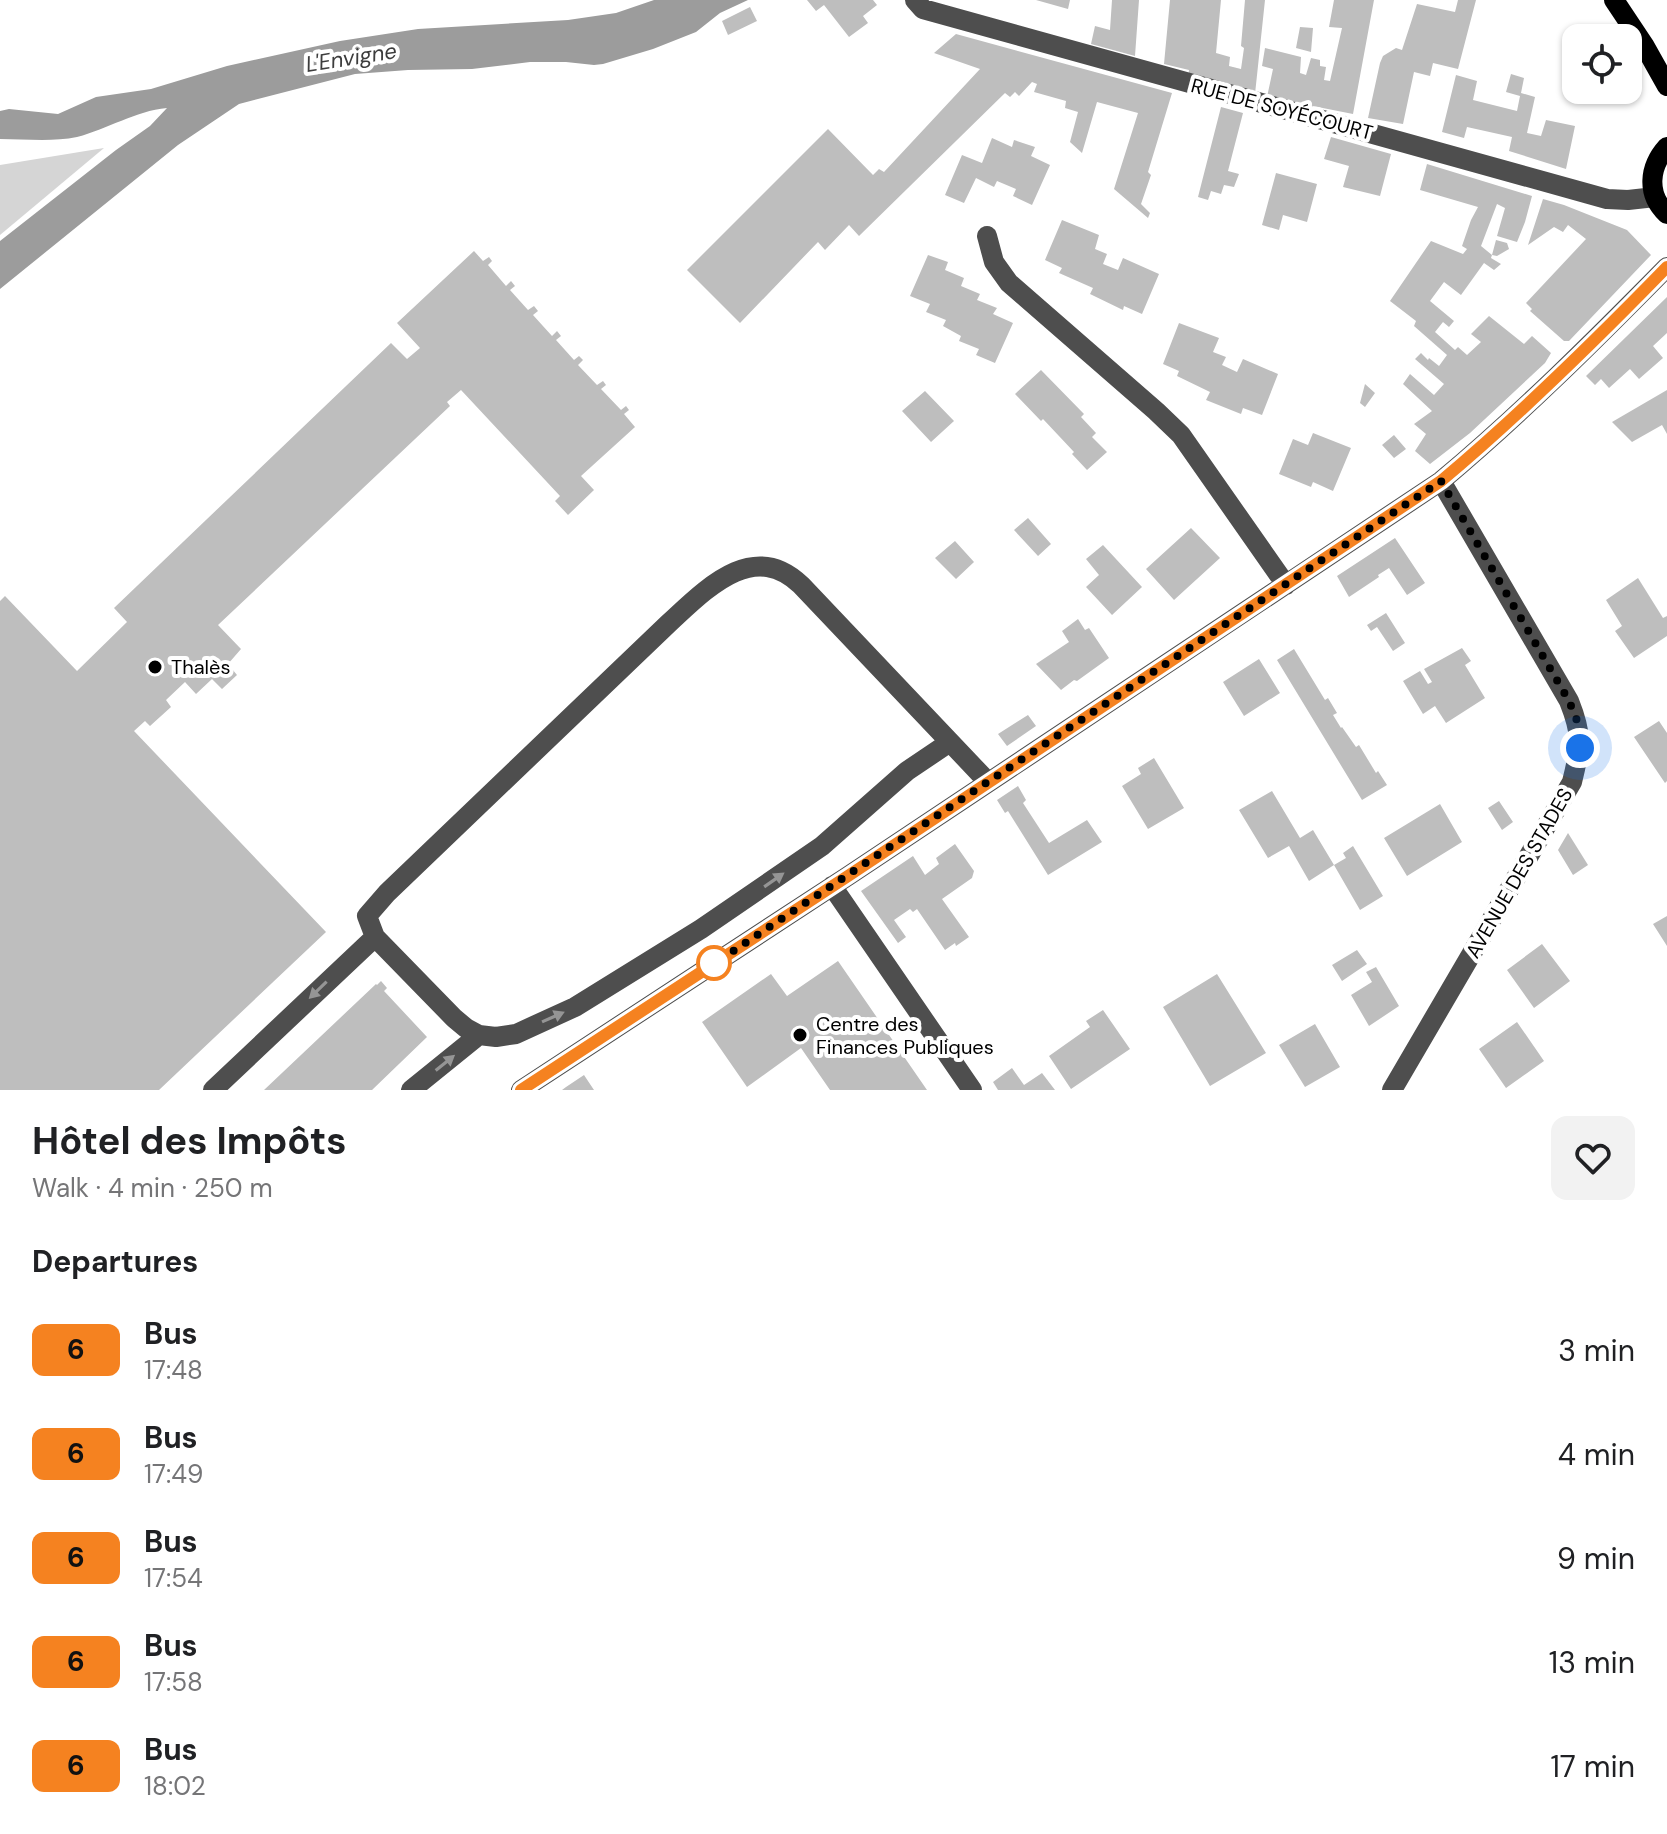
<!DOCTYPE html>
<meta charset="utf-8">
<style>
:root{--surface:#fff;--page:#f2f2f2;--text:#202124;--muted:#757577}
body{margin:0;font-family:"DM Sans",sans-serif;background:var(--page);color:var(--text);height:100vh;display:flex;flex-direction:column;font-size:30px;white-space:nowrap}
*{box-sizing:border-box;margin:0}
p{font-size:26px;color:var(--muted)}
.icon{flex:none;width:44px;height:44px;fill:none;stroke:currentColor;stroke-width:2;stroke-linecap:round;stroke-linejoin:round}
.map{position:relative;height:1090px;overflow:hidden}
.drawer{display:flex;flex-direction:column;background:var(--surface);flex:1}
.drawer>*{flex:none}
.badge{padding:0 16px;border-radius:12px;font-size:28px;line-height:52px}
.buttons{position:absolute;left:1562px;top:24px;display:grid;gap:16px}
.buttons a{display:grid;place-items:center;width:80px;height:80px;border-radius:16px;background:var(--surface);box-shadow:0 2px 6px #0004;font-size:40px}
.you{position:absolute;width:40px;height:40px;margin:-20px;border:6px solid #fff;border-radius:50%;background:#1a73e8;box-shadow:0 0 0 12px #1a73e833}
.map>.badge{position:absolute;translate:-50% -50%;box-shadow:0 0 0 4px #fff}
h2{padding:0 32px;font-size:30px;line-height:72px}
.round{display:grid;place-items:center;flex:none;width:84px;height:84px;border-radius:16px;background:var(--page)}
.head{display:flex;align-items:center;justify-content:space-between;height:136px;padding:0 32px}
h1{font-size:38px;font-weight:700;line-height:60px}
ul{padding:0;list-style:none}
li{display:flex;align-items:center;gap:24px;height:104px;padding:0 32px}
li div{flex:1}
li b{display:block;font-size:30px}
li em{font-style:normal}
li .badge{min-width:88px;font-weight:700;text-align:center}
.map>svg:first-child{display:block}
.green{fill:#d5d5d5}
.water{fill:#9c9c9c}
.building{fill:#bebebe}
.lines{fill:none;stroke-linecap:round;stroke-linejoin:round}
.minor{stroke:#4e4e4e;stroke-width:20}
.major{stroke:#000;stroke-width:20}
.oneway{fill:#959595}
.line-casing{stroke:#fff;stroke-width:18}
.line{stroke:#f58220;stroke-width:12}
.walk{stroke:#000;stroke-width:8;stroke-dasharray:0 14.4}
.poi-dot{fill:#000;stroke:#fff;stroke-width:3}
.stop-dot{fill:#fff;stroke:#f58220;stroke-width:4}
.labels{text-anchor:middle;stroke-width:8;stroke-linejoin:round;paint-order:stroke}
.street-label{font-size:20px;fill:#000;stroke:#fff}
.poi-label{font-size:20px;fill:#000;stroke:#fff;text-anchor:start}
.water-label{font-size:22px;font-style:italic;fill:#3d3d3d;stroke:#fff}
</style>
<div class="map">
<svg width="1667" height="1090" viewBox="0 0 1667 1090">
<rect width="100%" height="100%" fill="#fff"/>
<!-- green -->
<path class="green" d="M 104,148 L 0,235 L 0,165 Z"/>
<!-- water -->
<path class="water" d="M 654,0 L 748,0 L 720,13 L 696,32 L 653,49 L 603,64 L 594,65 L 566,62 L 530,62 L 472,69 L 408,70 L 355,74 L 239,104 L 178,145 L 0,289 L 0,241 L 116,150 L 150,126 L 167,108 C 135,111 108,129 77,137 C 53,142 24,139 0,139 L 0,111 L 9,109 L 58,114 L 96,97 L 151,89 L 227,66 L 340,41 L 418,29 L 568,20 L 616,13 Z"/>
<!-- building -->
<path class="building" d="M 807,0 L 873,0 L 877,5 L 863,16 L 868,23 L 849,37 L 824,5 L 816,11 Z
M 1036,0 L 1070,0 L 1068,9 Z
M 1112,0 L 1139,0 L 1135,56 L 1091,44 L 1095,26 L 1110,30 Z
M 1170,0 L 1221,0 L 1216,53 L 1230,57 L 1229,66 L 1241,69 L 1244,48 L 1241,46 L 1245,0 L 1265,0 L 1255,94 L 1188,79 L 1189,70 L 1164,64 Z
M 1334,0 L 1374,0 L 1353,114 L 1267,97 L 1273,69 L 1262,66 L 1265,48 L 1301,57 L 1300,73 L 1306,75 L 1311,58 L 1320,60 L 1320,66 L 1326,67 L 1324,80 L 1330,81 L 1342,28 L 1329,27 Z
M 1458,0 L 1476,0 L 1458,69 L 1433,63 L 1430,76 L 1414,72 L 1403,124 L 1368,118 L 1380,63 L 1383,56 L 1396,48 L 1402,50 L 1417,4 L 1455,12 Z
M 750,7 L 757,21 L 728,35 L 722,21 Z
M 1300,27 L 1313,28 L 1311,52 L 1296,48 Z
M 956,34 L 1172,93 L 1148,172 L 1151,175 L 1141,204 L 1150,213 L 1148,218 L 1114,189 L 1138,113 L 1097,102 L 1082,153 L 1070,142 L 1078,112 L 1065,108 L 1066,101 L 1034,92 L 1037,84 L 1032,82 L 1019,96 L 1015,92 L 1010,97 L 1005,93 L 859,236 L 849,225 L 825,250 L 818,242 L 740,323 L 687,270 L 828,129 L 873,175 L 879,169 L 884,172 L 980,69 L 934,53 Z
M 1511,74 L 1524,78 L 1521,93 L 1535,97 L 1527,133 L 1541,136 L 1546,120 L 1575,126 L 1566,169 L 1509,151 L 1512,137 L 1467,127 L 1464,138 L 1442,132 L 1456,75 L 1477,81 L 1473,100 L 1517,111 L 1520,96 L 1506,92 Z
M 1221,107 L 1243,113 L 1228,171 L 1239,174 L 1234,187 L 1224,185 L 1221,194 L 1211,191 L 1208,200 L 1198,197 Z
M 1331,137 L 1391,154 L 1380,196 L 1343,187 L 1349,166 L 1324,159 Z
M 992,138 L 1012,147 L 1014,140 L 1035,147 L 1031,156 L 1050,165 L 1032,205 L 1013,196 L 1016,189 L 997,181 L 994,187 L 976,178 L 964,203 L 945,195 L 962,155 L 982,163 Z
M 1427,164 L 1532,196 L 1525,222 L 1517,242 L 1497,236 L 1505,208 L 1497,204 L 1481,246 L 1492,255 L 1491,258 L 1501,264 L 1494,270 L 1484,263 L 1461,295 L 1444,282 L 1430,301 L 1454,321 L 1449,327 L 1443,322 L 1435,332 L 1455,350 L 1458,347 L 1467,355 L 1481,342 L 1471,334 L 1489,316 L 1524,344 L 1532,336 L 1551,353 L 1545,363 L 1470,433 L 1430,464 L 1415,451 L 1426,434 L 1414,424 L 1432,411 L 1403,384 L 1410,374 L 1434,395 L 1444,384 L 1415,359 L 1421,353 L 1428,360 L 1429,358 L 1439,366 L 1447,355 L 1414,326 L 1416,321 L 1390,301 L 1431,241 L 1463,254 L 1467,249 L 1462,246 L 1471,220 L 1478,207 L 1420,190 Z
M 1276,173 L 1317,184 L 1307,222 L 1283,215 L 1279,230 L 1262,225 Z
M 1543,199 L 1564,205 L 1627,230 L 1651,255 L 1569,341 L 1564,341 L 1530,311 L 1532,309 L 1526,303 L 1586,239 L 1568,225 L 1563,232 L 1554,227 L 1528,245 Z
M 1062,220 L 1099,235 L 1095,249 L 1107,254 L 1103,264 L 1118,270 L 1123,258 L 1159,274 L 1142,314 L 1124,306 L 1123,310 L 1090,294 L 1093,288 L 1059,273 L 1062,268 L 1045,260 Z
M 1496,240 L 1507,243 L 1509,249 L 1497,256 L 1492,255 Z
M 474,251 L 483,261 L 489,257 L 492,261 L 488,265 L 506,286 L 511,281 L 515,286 L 510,290 L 528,310 L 534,306 L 538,311 L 533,315 L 552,336 L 557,331 L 561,336 L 556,340 L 574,360 L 579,356 L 583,360 L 578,365 L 597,385 L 603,381 L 606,385 L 601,389 L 621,410 L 626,406 L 629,410 L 624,414 L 635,427 L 581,476 L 594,490 L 568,515 L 555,501 L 560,496 L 461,390 L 447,402 L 450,406 L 218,625 L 241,649 L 228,664 L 237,675 L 222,689 L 212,679 L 196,694 L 185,682 L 166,700 L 171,707 L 150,726 L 145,721 L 134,731 L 326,932 L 159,1090 L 0,1090 L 0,601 L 5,596 L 77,671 L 127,622 L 114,608 L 391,343 L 407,359 L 420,348 L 397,323 Z
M 928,255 L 948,262 L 945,270 L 964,278 L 961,286 L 980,294 L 977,300 L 997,308 L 993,314 L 1013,323 L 995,363 L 976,355 L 979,349 L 959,341 L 961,336 L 943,326 L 946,320 L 926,312 L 930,304 L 910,296 Z
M 1667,297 L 1667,333 L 1653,346 L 1663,358 L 1639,379 L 1630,369 L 1609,388 L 1601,379 L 1595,385 L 1586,376 Z
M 1179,323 L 1219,338 L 1213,352 L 1226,357 L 1222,365 L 1237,372 L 1243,359 L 1278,374 L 1262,415 L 1243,408 L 1241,414 L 1206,400 L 1210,392 L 1177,376 L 1179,371 L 1163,364 Z
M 1041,370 L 1084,414 L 1081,417 L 1096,433 L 1092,437 L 1107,452 L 1087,470 L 1072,454 L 1074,452 L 1043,419 L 1041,421 L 1015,394 Z
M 1365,384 L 1375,393 L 1365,407 L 1360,403 Z
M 1667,390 L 1667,434 L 1662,425 L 1632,442 L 1612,422 Z
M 925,391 L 954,421 L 931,442 L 902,411 Z
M 1313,433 L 1351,448 L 1333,491 L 1313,482 L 1311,487 L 1279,474 L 1293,439 L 1308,445 Z
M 1394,435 L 1406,449 L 1394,458 L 1382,445 Z
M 1028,518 L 1051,544 L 1038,556 L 1014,530 Z
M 1191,528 L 1220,558 L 1174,600 L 1146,569 Z
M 1395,538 L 1425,583 L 1407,595 L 1389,568 L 1378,575 L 1379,577 L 1349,597 L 1337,576 Z
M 955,541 L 974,562 L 956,579 L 935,558 Z
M 1103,545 L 1142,587 L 1112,615 L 1086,587 L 1099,575 L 1086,559 Z
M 1638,578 L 1663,618 L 1667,616 L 1667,636 L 1634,658 L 1615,631 L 1622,626 L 1606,600 Z
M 1386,613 L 1405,643 L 1393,651 L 1377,627 L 1371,631 L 1367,625 Z
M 1078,619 L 1085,630 L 1089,628 L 1109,658 L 1077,681 L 1074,680 L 1061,690 L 1036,664 L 1069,642 L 1062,631 Z
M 1462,648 L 1471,661 L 1465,665 L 1485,698 L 1446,723 L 1435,706 L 1423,714 L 1403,681 L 1420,671 L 1428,684 L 1432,682 L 1424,669 Z
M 1294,649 L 1325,700 L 1328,698 L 1337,713 L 1333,715 L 1341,728 L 1342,727 L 1356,747 L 1359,745 L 1376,773 L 1378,771 L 1387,785 L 1362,800 L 1277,660 Z
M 1259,659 L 1280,693 L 1244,716 L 1223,682 Z
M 1028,715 L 1036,726 L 1007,746 L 998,734 Z
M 1659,721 L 1667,733 L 1667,781 L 1665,783 L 1634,737 Z
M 1154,758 L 1184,808 L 1148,829 L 1122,786 L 1141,774 L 1138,768 Z
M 1018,786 L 1026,800 L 1023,803 L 1049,843 L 1087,820 L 1102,842 L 1048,875 L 1008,811 L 1005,813 L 997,800 Z
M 1272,791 L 1300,838 L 1313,830 L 1334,865 L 1309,881 L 1289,846 L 1268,858 L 1239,810 Z
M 1499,801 L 1513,822 L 1502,830 L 1488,808 Z
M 1440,804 L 1462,842 L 1407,876 L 1384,838 Z
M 1568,833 L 1588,865 L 1573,875 L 1558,850 Z
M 955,844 L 974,871 L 972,878 L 942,899 L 969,937 L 956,946 L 955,943 L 945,950 L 917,909 L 913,912 L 910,909 L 894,920 L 906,937 L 898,943 L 861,891 L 913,856 L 925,875 L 939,864 L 936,858 Z
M 1353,846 L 1383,896 L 1360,910 L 1334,865 L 1346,858 L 1343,853 Z
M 1667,916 L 1667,946 L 1653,924 Z
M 1542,944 L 1570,981 L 1534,1008 L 1507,970 Z
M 1357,950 L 1367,964 L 1342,981 L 1332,965 Z
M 838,961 L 927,1090 L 830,1090 L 801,1048 L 747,1087 L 702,1022 L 771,974 L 787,996 Z
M 1376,967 L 1399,1006 L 1369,1026 L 1351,995 L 1372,982 L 1366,972 Z
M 1217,974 L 1266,1053 L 1210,1086 L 1163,1007 Z
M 381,981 L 387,988 L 384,991 L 427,1037 L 372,1090 L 264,1090 L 376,984 L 377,985 Z
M 1103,1010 L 1130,1049 L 1071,1089 L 1049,1056 L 1090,1027 L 1086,1021 Z
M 1517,1022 L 1544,1061 L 1506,1088 L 1479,1049 Z
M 1315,1024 L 1340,1067 L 1305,1087 L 1279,1045 Z
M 1012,1068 L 1024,1085 L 1042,1073 L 1055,1090 L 998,1090 L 993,1082 Z
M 584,1075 L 594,1090 L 562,1090 L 566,1087 Z"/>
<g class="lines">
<!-- minor -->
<path class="minor" d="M 915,0 L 923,9 L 1607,199 L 1628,200 L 1655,197
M 987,236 L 994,262 L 1009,283 L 1156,411 L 1181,435 L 1286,585
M 950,742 L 907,771 L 822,846 L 701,929 L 575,1007 L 516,1034 L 496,1037 L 479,1035 L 466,1028 L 454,1018 L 375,937 L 367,916 L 387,893 L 669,623 C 706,589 753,539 801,585 L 988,782
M 832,886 L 972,1090
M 213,1090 L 375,937
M 411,1090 L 479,1035
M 521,1090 L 848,876 L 1441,481 C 1521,414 1594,341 1667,267
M 1392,1090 L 1572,782 C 1581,746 1583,736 1569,701 L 1441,481"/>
<!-- major -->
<path class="major" d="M 1614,0 L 1644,45 L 1667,86
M 1667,147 C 1649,167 1646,194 1667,214"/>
</g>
<!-- one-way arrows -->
<defs><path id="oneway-solid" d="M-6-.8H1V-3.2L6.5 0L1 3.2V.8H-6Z" transform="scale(2)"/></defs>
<g class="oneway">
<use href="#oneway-solid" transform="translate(774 880) rotate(-35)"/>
<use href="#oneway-solid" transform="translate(318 990) rotate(136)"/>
<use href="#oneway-solid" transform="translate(553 1017) rotate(-24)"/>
<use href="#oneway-solid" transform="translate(445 1063) rotate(-39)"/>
</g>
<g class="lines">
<defs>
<path id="line" d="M 521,1090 L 848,876 L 1441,481 C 1521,414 1595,341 1667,267"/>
</defs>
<!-- line casing -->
<use href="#line" class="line-casing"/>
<!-- line -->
<use href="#line" class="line"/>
<!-- walk -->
<path class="walk" d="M 714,963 L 712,965 L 1441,481 L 1569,701 L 1578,723 L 1580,748"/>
</g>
<!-- markers -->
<g class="poi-dot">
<circle cx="155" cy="667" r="8"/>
<circle cx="800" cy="1035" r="8"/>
</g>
<circle class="stop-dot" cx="714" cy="963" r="16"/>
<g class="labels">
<!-- street labels -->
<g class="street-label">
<text transform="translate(1282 109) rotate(15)" y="7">RUE DE SOYÉCOURT</text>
<text transform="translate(1519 873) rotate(-60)" y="7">AVENUE DES STADES</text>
</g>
<!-- poi labels -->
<g class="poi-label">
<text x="171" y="674">Thalès</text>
<text x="816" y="1031">Centre des<tspan x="816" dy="23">Finances Publiques</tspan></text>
</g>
<!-- water labels -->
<g class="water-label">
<text transform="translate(351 57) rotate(-9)" y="8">L'Envigne</text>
</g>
</g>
</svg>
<div class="buttons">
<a><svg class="icon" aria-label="locate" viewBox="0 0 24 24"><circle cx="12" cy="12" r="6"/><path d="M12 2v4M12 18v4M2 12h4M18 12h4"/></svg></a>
</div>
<div class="you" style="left:1580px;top:748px"></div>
</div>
<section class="drawer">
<div class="head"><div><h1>Hôtel des Impôts</h1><p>Walk · 4 min · 250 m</p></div><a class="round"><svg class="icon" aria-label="heart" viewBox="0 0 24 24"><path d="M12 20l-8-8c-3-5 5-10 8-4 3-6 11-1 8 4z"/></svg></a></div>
<h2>Departures</h2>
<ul>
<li><span class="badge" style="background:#f58220;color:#111">6</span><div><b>Bus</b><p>17:48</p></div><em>3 min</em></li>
<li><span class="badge" style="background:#f58220;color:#111">6</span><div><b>Bus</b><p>17:49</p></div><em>4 min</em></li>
<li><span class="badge" style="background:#f58220;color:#111">6</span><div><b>Bus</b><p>17:54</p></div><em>9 min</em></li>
<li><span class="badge" style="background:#f58220;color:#111">6</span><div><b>Bus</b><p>17:58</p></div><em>13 min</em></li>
<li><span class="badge" style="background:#f58220;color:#111">6</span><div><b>Bus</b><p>18:02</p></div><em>17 min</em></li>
</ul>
</section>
